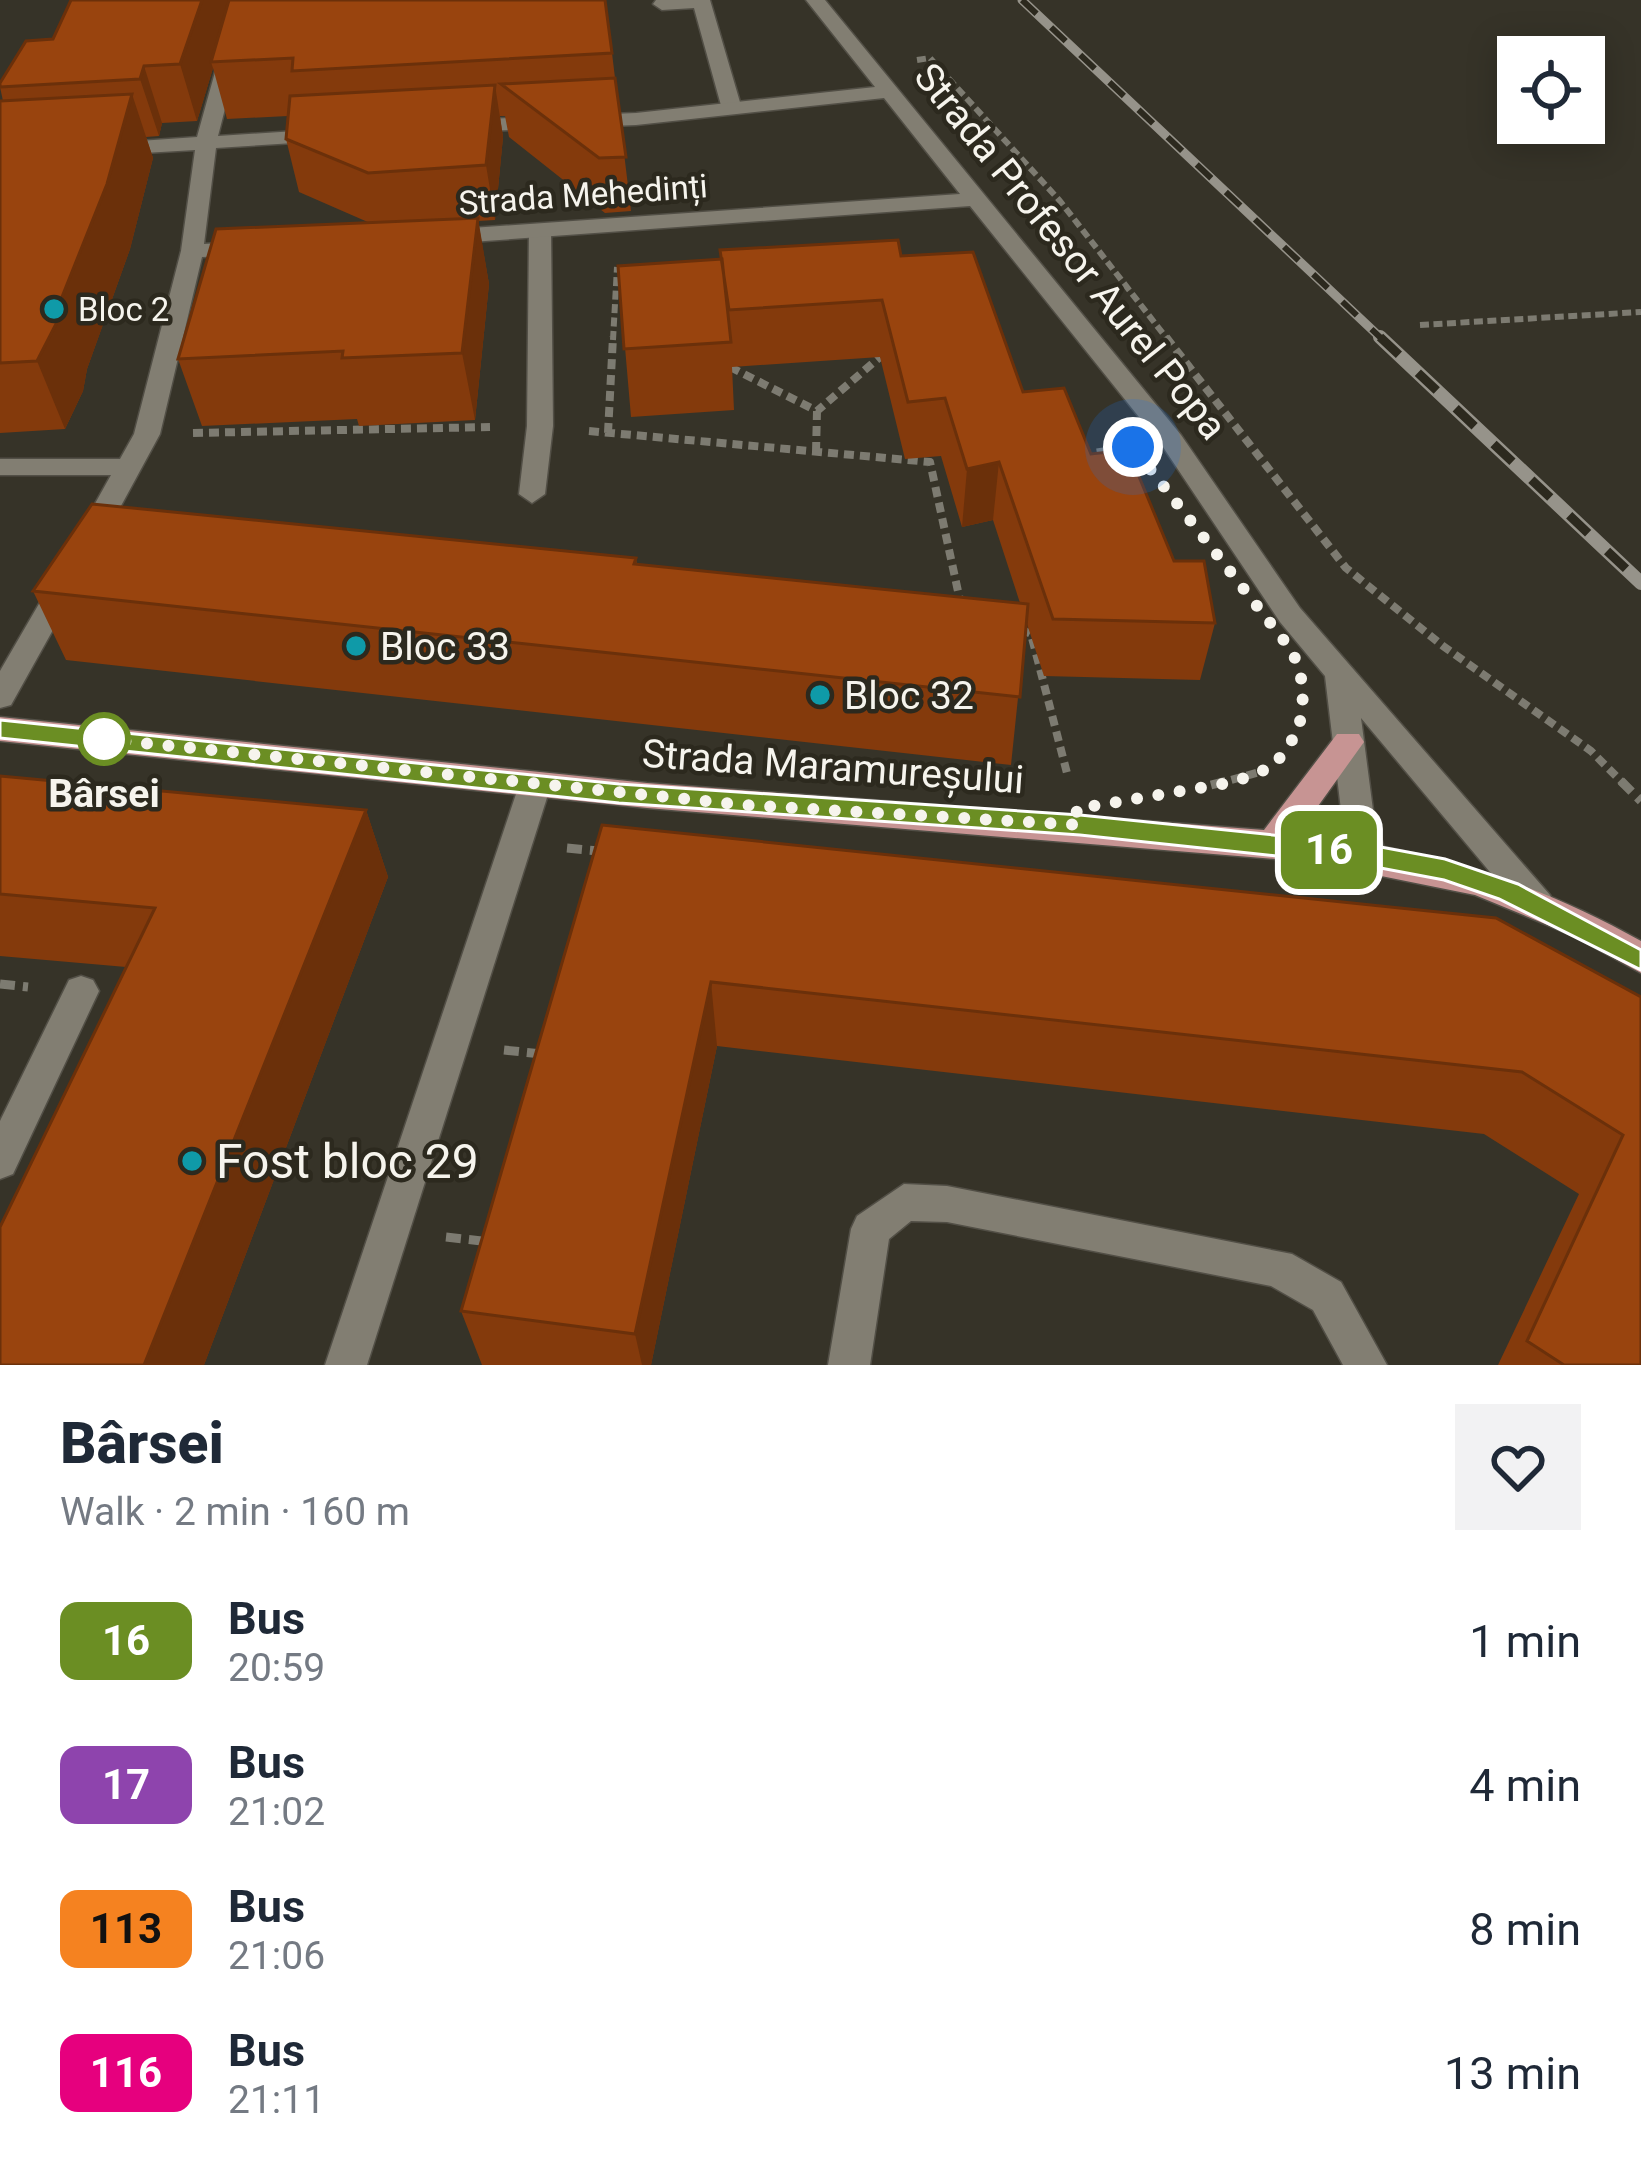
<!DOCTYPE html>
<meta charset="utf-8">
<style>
:root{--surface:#fff;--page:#f2f2f3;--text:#1f2937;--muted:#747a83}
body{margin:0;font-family:Roboto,sans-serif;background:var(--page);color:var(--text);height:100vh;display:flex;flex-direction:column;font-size:45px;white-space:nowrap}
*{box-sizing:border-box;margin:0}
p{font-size:39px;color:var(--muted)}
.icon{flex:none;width:66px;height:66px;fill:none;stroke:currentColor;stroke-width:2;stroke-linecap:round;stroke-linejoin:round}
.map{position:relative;height:1365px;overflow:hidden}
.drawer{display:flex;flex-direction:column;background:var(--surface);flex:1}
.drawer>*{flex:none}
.badge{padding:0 24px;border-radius:18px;font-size:42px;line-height:78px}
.controls{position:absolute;left:1497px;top:36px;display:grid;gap:24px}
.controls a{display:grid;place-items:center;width:108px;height:108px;border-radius:0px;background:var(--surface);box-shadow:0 6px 30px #0003;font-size:60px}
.you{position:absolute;width:60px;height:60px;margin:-30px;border:9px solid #fff;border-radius:50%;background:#1a73e8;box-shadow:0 0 0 18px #1a73e833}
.map>.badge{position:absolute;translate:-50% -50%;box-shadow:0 0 0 6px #fff}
.round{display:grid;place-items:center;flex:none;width:126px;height:126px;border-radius:0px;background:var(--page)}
.headline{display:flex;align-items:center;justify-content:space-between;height:204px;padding:0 60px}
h1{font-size:57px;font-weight:800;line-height:90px}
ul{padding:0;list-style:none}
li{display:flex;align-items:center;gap:36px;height:144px;padding:0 60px}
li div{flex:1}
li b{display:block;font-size:45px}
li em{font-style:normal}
li .badge{min-width:132px;font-weight:700;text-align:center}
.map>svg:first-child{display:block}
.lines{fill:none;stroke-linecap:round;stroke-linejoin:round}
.service-casing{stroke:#524f46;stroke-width:3}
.minor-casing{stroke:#524f46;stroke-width:3}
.tertiary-casing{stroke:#524f46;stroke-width:3}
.primary-casing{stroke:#524f46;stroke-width:3}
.path-far2{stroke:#7d7b71;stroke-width:6;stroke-dasharray:9 4.5;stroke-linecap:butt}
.path-far1{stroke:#7d7b71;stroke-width:8;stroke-dasharray:10 6;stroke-linecap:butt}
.path{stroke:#7d7b71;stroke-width:9;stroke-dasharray:15 8;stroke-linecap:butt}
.service{fill:#827e72;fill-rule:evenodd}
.minor{fill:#827e72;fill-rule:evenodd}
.tertiary{fill:#827e72;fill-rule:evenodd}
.primary{fill:#c79493;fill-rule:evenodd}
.rail-far1-casing{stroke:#96938a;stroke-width:9}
.rail-casing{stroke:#96938a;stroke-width:14}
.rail-far1{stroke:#2c291e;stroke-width:6;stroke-dasharray:20;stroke-linecap:butt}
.rail{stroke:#2c291e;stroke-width:9;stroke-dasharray:26;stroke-linecap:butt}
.wall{fill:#843a0c}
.shaded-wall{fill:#6b300a}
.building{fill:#99440e;stroke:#6b300a;stroke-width:3}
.line{fill:#6b8e23;stroke:#fff;stroke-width:3}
.walk{stroke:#f6f4ed;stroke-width:12;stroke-dasharray:0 21.6}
.culture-dot{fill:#0f9aa8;stroke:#2c291e;stroke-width:4.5}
.stop-dot{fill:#fff;stroke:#6b8e23;stroke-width:6}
.labels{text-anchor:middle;stroke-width:9;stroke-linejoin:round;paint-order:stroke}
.far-street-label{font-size:33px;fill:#f6f4ed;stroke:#2c291e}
.far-poi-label{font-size:33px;fill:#f6f4ed;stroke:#2c291e;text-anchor:start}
.street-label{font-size:39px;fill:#f6f4ed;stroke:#2c291e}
.poi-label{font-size:39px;fill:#f6f4ed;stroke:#2c291e;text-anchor:start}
.stop-label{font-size:39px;font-weight:bold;fill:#f6f4ed;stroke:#2c291e}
.near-poi-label{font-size:48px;fill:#f6f4ed;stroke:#2c291e;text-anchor:start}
</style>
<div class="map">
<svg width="1641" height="1365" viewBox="0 0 1641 1365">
<rect width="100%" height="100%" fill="#363328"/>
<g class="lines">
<defs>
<path id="service" d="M 656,0 L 710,0 L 742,109 L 739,113 L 722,109 L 694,8 L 662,10 L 653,4 Z
M 540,224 L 551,231 L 553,426 L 545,494 L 532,503 L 519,494 L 527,426 L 529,231 Z
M 904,1184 L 947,1186 L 1292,1254 L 1341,1282 L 1387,1365 L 1343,1365 L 1313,1310 L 1271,1286 L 947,1222 L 911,1221 L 889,1239 L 870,1365 L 828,1365 L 851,1229 L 857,1216 Z"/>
<path id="minor" d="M 235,0 L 253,0 L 218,136 L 326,129 L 336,135 L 326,141 L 216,148 L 204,244 L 251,241 L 262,248 L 251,255 L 202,257 L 160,434 L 97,550 L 87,552 L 73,543 L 111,475 L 0,475 L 0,459 L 120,459 L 134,434 L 181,251 L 195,150 L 110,155 L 100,149 L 110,143 L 197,137 Z
M 806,0 L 825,0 L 1181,435 L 1300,608 L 1550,895 L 1555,905 L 1550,915 L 1538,919 L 1526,915 L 1361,718 L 1373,810 L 1386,855 L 1382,864 L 1370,868 L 1358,864 L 1341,810 L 1325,676 L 1280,622 L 1163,447 L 970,206 L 443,244 L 432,237 L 443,230 L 960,194 L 884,98 L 636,125 L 463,132 L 453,126 L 463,120 L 636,113 L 875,87 Z
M 64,575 L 78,585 L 11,705 L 0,708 L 0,671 L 54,578 Z
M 81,976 L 93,980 L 99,991 L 13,1174 L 0,1179 L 0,1121 L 69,980 Z"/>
<path id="tertiary" d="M 535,773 L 546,776 L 551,785 L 367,1365 L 325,1365 L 519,785 L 524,776 Z"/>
<path id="primary" d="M 0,717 L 647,783 L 1264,830 L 1337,734 L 1359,734 L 1364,742 L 1298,834 C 1420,847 1534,880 1641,941 L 1641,973 L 1574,936 L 1475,895 L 1312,862 L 647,808 L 0,741 Z"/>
</defs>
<!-- service casing -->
<use href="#service" class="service-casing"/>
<!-- minor casing -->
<use href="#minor" class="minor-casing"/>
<!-- tertiary casing -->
<use href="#tertiary" class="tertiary-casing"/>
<!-- primary casing -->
<use href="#primary" class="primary-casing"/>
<!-- path-far2 -->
<path class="path-far2" d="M 917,60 L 930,58 L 1060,201 L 1168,340
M 1420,325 L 1641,312
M 613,340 L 617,267"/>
<!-- path-far1 -->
<path class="path-far1" d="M 1166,337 L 1346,568 L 1443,646 L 1591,751 L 1624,784
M 730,367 L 817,411 L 880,357
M 589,431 L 930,462 L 961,605
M 193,433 L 490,427
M 608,433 L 613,337
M 816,452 L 817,411
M 1081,455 L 1119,449
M 1021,629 L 1031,634 L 1068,777
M 1216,784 L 1260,772"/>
<!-- path -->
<path class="path" d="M 1621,781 L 1641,801
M 1211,785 L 1227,781
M 567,848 L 599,851
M 0,984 L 28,987
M 504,1050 L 542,1054
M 446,1237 L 491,1242"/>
<!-- service -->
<use href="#service" class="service"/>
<!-- minor -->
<use href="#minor" class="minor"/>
<!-- tertiary -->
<use href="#tertiary" class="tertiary"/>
<!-- primary -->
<use href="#primary" class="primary"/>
<defs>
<path id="rail-far1" d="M 1022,0 L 1383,340"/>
<path id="rail" d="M 1380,337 L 1641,583"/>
</defs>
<!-- rail-far1 casing -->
<use href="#rail-far1" class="rail-far1-casing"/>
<!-- rail casing -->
<use href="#rail" class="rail-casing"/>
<!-- rail-far1 -->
<use href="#rail-far1" class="rail-far1"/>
<!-- rail -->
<use href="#rail" class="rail"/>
</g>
<!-- wall -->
<path class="wall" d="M 26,41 L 612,53 L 631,211 L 605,213 L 509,137 L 505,116 L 500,116 L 503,137 L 495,220 L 478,221 L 489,284 L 475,420 L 359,426 L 357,419 L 202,426 L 178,359 L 370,223 L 299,192 L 286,139 L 288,116 L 227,119 L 213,68 L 197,121 L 162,123 L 159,136 L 146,137 L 153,158 L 130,249 L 87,369 L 83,391 L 65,429 L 0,433 L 0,101 L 3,101 L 0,87 Z
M 901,256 L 1023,392 L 1091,454 L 1174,561 L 1215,623 L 1200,680 L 1044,676 L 1026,621 L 1011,765 L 66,660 L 33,591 L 636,558 L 637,565 L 1020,603 L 993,520 L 962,527 L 941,456 L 905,459 L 880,357 L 732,367 L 734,410 L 631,417 L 618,266 Z
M 0,776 L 366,810 L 388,877 L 204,1365 L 0,1365 L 126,967 L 0,956 Z
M 602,825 L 1641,997 L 1641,1365 L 1498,1365 L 1579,1194 L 1484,1134 L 717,1046 L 651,1365 L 482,1365 L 461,1311 Z"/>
<!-- shaded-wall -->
<path class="shaded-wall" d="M 202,0 L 234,0 L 211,62 L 213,68 L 197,121 L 180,64 Z
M 144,66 L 162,123 L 159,136 L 140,79 Z
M 495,85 L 503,137 L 495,220 L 486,165 Z
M 132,94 L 153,158 L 130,249 L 87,369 L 83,391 L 65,429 L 37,361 L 60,302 Z
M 478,218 L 489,284 L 475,420 L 462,353 Z
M 999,462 L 993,520 L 962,527 L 967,469 Z
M 366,810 L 388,877 L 204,1365 L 144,1365 Z
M 711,982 L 717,1046 L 651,1365 L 642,1365 L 635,1334 Z"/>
<!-- building -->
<path class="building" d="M 71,0 L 202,0 L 180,64 L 144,66 L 140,79 L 0,87 L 0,83 L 26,41 L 53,39 Z
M 229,0 L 605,0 L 612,53 L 292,71 L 293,58 L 211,62 Z
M 615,78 L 626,157 L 599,158 L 501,84 Z
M 495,85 L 486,165 L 368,173 L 286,139 L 290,96 Z
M 132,94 L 107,184 L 60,302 L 56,324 L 37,361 L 0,363 L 0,101 Z
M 478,218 L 462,353 L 342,358 L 343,351 L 178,359 L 216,229 Z
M 898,240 L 901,256 L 973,252 L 1023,392 L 1064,388 L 1091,454 L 1128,450 L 1174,561 L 1204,561 L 1215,623 L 1053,619 L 999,462 L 967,469 L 945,398 L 908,402 L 882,300 L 729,310 L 720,250 Z
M 722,259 L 731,342 L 624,349 L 618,266 Z
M 92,504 L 636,558 L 634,564 L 1028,604 L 1020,697 L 33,591 Z
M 0,776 L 366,810 L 144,1365 L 0,1365 L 0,1227 L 155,908 L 0,894 Z
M 602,825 L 1496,918 L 1641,997 L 1641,1365 L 1564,1365 L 1527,1341 L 1623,1135 L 1522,1072 L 711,982 L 635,1334 L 461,1311 Z"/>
<!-- line -->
<path class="line" d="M 0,720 L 619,784 L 1080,815 L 1370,845 L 1445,859 L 1518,884 L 1641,950 L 1641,970 L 1499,899 L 1444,880 L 1370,866 L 1080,835 L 619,803 L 0,738 Z"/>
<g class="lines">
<!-- walk -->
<path class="walk" d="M 104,739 L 744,805 L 1080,825 L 1076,809 L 1234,782 L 1274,766 L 1299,730 L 1304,688 L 1293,652 L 1133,447"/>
</g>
<!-- markers -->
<g class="culture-dot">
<circle cx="54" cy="309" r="12"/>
<circle cx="356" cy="646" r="12"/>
<circle cx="820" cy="695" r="12"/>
<circle cx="192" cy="1161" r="12"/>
</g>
<circle class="stop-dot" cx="104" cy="739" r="24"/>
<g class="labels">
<!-- far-street labels -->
<g class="far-street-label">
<text transform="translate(583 194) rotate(-4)" y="12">Strada Mehedinți</text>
</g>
<!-- far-poi labels -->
<g class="far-poi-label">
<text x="78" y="321">Bloc 2</text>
</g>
<!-- street labels -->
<g class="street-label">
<text transform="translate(1071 251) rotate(51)" y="14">Strada Profesor Aurel Popa</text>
<text transform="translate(833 766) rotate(4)" y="14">Strada Maramureșului</text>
</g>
<!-- poi labels -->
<g class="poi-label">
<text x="380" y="660">Bloc 33</text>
<text x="844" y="709">Bloc 32</text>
</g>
<!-- stop labels -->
<g class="stop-label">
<text x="104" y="807">Bârsei</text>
</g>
<!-- near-poi labels -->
<g class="near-poi-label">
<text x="216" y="1178">Fost bloc 29</text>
</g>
</g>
</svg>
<div class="controls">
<a><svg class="icon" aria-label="locate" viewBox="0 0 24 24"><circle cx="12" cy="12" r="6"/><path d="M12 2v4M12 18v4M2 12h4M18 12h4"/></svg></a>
</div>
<div class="you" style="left:1133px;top:447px"></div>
<b class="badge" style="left:1329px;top:850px;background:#6b8e23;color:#fff">16</b>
</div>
<section class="drawer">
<div class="headline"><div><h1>Bârsei</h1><p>Walk · 2 min · 160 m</p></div><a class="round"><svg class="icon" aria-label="heart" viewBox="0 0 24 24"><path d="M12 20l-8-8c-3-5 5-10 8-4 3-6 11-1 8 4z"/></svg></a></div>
<ul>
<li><span class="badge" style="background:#6b8e23;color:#fff">16</span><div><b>Bus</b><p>20:59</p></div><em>1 min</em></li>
<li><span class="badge" style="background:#8e44ad;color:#fff">17</span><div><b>Bus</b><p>21:02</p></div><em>4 min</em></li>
<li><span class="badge" style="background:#f58220;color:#111">113</span><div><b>Bus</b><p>21:06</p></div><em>8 min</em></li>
<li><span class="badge" style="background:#e6007e;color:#fff">116</span><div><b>Bus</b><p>21:11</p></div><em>13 min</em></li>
</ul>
</section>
